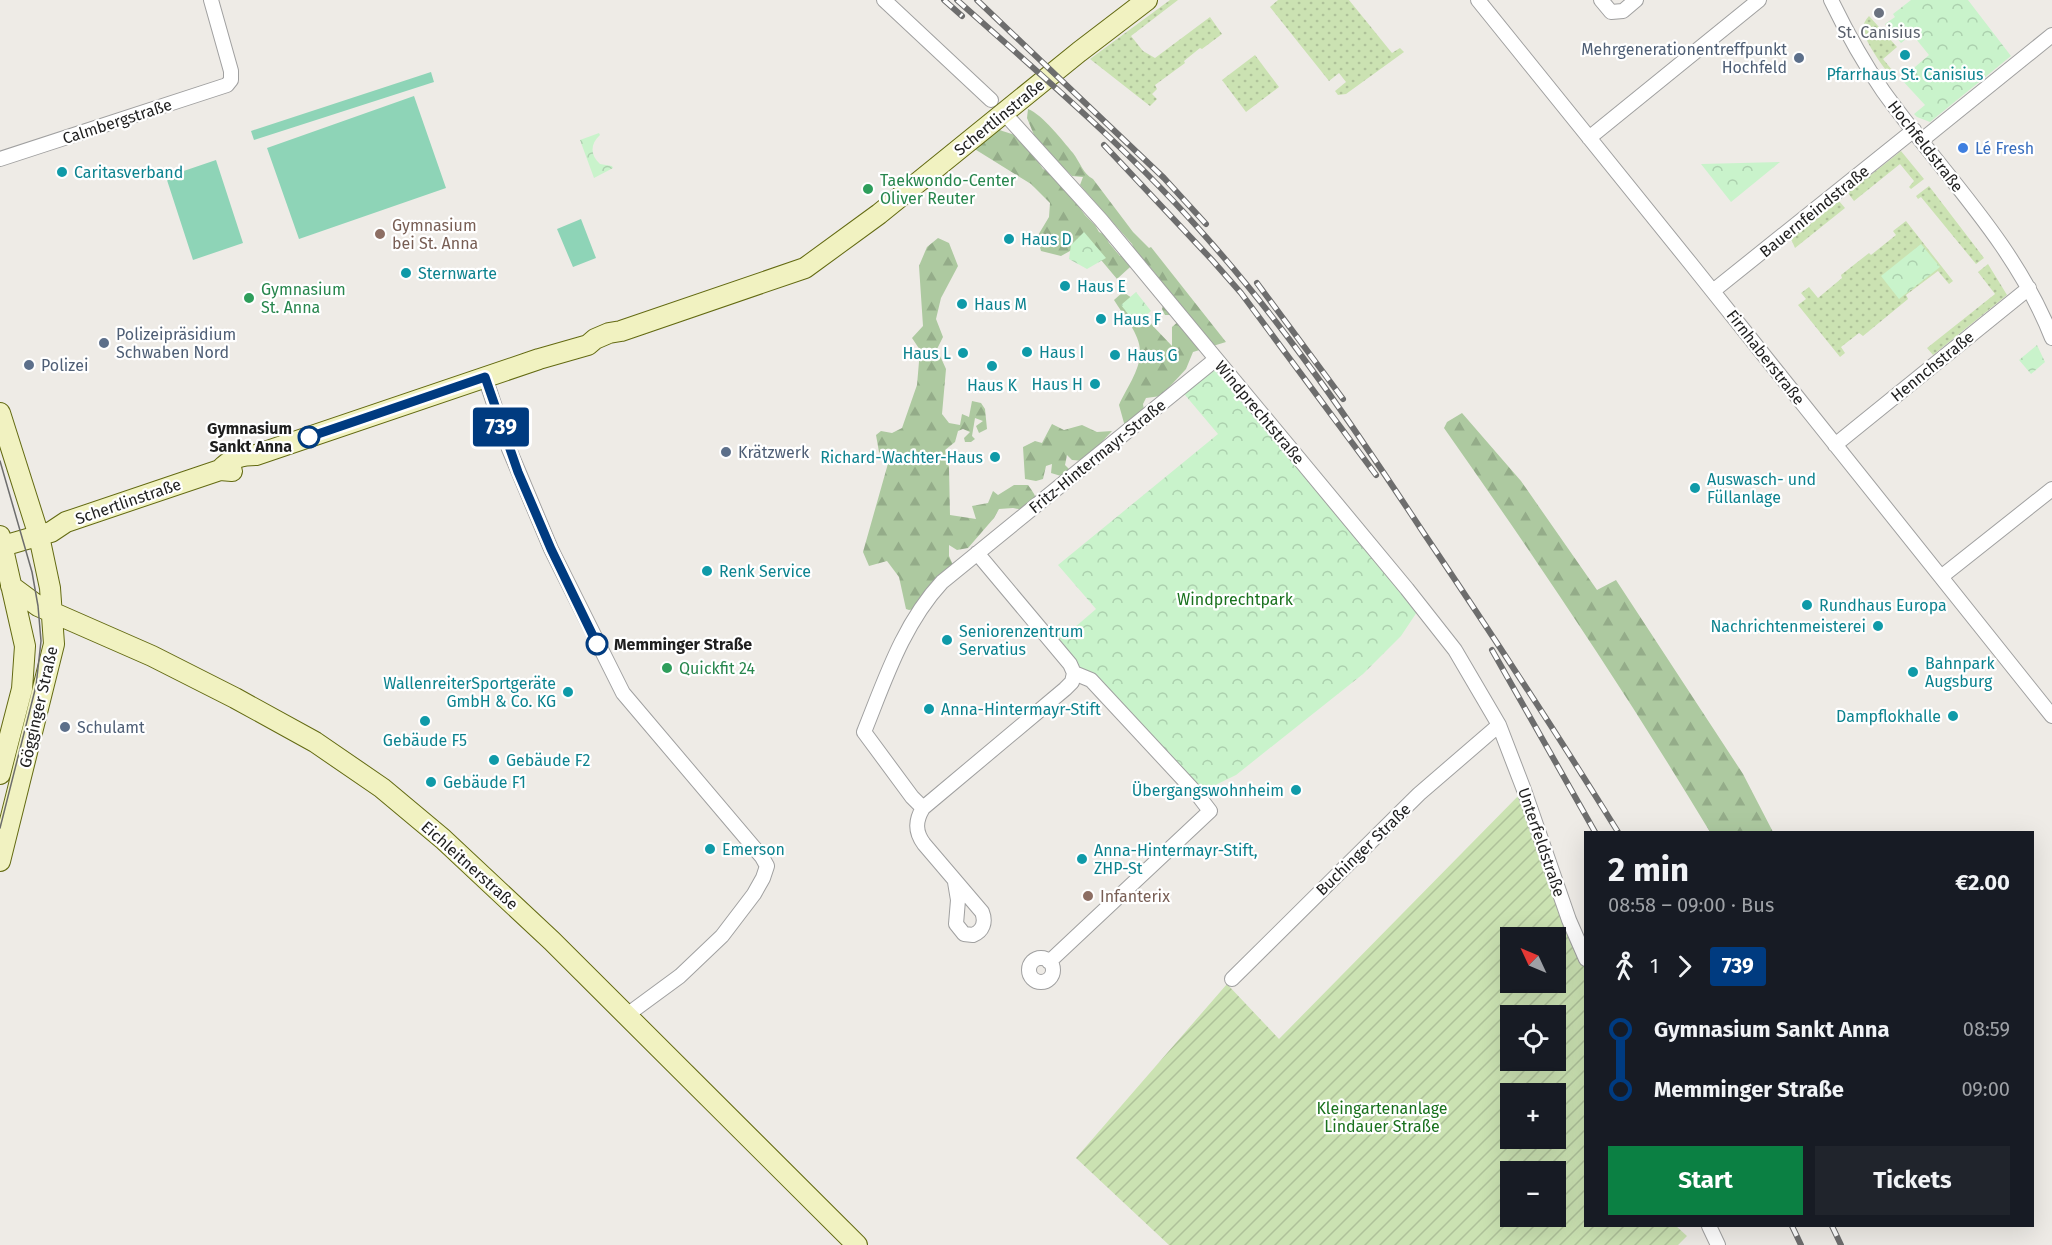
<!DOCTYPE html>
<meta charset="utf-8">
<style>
:root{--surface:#171b24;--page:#20242c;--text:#f1f3f6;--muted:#9ea1a6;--accent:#0b8043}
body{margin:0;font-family:"Fira Sans",sans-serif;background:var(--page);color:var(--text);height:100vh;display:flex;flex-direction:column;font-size:22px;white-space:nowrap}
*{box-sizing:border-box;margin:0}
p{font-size:20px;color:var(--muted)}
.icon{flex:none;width:33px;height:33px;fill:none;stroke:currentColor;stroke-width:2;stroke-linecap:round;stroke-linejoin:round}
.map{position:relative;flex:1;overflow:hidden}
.panel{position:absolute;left:1584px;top:831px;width:450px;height:396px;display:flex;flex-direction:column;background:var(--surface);border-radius:0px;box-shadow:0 6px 24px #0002}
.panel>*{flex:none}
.badge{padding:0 12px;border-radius:4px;font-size:21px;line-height:39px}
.needle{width:39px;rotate:314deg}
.fabs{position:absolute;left:1500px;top:927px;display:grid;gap:12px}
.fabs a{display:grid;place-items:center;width:66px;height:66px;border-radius:0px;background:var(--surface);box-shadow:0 6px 24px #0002;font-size:30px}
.map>.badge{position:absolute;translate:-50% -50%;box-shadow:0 0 0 3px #fff}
.legs{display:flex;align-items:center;gap:9px;height:66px;padding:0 24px;font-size:20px}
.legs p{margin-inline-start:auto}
.head{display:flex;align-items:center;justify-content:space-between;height:102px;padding:0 24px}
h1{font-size:33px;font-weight:700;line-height:45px}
.primary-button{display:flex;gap:12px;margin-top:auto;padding:12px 24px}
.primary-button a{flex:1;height:69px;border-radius:0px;background:var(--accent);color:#fff;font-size:24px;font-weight:700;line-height:69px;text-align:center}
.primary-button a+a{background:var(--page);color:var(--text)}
ul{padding:0 24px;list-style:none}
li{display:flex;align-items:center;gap:21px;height:60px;font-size:22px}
li i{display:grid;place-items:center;width:9px;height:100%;margin:0 8px;background:currentColor}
li i::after{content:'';width:15px;height:15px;margin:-8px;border:4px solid;border-radius:50%;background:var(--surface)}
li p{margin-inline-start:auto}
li:first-child i{background:linear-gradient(#0000 50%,currentColor 0)}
li:last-child i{background:linear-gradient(currentColor 50%,#0000 0)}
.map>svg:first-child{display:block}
.grass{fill:url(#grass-dots)}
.forest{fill:url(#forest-firs)}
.park{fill:url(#park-crowns)}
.garden{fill:url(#garden-furrows);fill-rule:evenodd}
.pitch{fill:#8ed4b7}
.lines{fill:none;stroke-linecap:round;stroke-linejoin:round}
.street-casing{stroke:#a0a0a0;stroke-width:16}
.secondary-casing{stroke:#636a12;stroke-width:22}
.street{stroke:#fff;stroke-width:14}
.secondary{stroke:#f1f2c1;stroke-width:20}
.tram{stroke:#6d6d6d;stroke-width:1.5}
.rail-casing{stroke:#6d6d6d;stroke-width:6}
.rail{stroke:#fff;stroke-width:4;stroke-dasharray:11;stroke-linecap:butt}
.line-1-casing{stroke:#fff;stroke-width:14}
.line-1{stroke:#003b80;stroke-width:9}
.worship-dot{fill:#6b7280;stroke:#fff;stroke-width:2}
.culture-dot{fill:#0f9aa8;stroke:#fff;stroke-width:2}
.service-dot{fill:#5c6f8a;stroke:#fff;stroke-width:2}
.shop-dot{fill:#3f7fe0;stroke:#fff;stroke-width:2}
.leisure-dot{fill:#2e9e5b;stroke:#fff;stroke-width:2}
.education-dot{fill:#8d6e63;stroke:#fff;stroke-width:2}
.stop-1-dot{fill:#fff;stroke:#003b80;stroke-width:3}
.labels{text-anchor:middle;stroke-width:4.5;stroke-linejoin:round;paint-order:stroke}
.worship-label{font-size:16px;fill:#5b616d;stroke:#fff}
.service-label{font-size:16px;fill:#4e5e75;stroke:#fff;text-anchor:start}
.culture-label{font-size:16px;fill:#0d838f;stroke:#fff;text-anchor:start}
.street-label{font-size:16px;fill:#1f1f1f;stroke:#fff}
.shop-label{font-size:16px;fill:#366cbe;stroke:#fff;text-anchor:start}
.leisure-label{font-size:16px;fill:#27864d;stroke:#fff;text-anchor:start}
.education-label{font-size:16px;fill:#785e54;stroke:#fff;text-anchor:start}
.stop-label{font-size:16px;font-weight:bold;fill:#1f1f1f;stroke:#fff;text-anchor:end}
.park-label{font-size:16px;fill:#19711d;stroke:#fff}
</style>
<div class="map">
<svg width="2052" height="1245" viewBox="0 0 2052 1245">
<defs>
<pattern id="grass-dots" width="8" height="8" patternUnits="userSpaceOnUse" patternTransform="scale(1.5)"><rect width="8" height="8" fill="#cbe2b2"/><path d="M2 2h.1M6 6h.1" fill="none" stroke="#aec199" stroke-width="1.8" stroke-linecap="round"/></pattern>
<pattern id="forest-firs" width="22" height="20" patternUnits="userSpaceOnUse" patternTransform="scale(1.5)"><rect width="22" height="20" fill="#adc9a0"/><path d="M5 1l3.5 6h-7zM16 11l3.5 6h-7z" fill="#94ac89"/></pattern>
<pattern id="park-crowns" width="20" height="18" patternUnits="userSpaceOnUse" patternTransform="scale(1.5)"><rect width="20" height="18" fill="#c9f3cb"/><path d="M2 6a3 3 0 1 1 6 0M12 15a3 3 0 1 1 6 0" fill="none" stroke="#acd0ae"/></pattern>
<pattern id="garden-furrows" width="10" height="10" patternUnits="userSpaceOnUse" patternTransform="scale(1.5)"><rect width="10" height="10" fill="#cbe2b2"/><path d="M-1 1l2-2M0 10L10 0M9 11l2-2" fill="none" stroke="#aec199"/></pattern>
</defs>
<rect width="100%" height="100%" fill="#eeebe6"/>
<!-- grass -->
<path class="grass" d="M 1170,0 L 1178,0 L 1131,36 L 1143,51 L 1155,58 L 1210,17 L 1222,34 L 1202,49 L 1200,48 L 1184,61 L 1185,63 L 1155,85 L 1157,89 L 1152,94 L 1157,99 L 1150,106 L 1090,59 Z
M 1278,0 L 1349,0 L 1392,53 L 1400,48 L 1404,52 L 1346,94 L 1338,95 L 1335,91 L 1346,82 L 1339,73 L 1329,81 L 1270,7 Z
M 1869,16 L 1897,47 L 1883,59 L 1897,76 L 1894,79 C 1885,71 1868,45 1864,34 C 1862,27 1864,21 1869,16 Z
M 1255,55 L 1279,87 L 1246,112 L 1222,80 Z
M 1901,151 L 1924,179 L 1911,189 L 1909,187 L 1914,181 L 1900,164 L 1854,201 L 1848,193 Z
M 1929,186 L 1984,258 L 1976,264 L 1921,197 L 1918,199 L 1916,196 Z
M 1839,201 L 1845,208 L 1795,248 L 1791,239 Z
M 1906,221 L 1953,281 L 1949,284 L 1938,271 L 1906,295 L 1908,299 L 1863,336 L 1859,333 L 1841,347 L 1845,353 L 1840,357 L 1798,305 L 1806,299 L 1801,293 L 1809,287 L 1818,298 L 1842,278 L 1841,275 L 1869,253 L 1871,255 L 1896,235 L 1893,231 Z
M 1988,264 L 2007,295 L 1933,355 L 1927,348 L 1995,294 L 1978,272 Z"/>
<!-- forest -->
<path class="forest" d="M 1028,109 C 1043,115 1062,140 1073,153 C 1080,162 1083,174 1093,179 L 1133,232 L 1149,248 L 1151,247 L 1226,342 L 1193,352 L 1186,369 L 1161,396 L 1146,398 L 1143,404 L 1144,410 L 1130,424 L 1124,423 L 1119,405 C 1126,389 1141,369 1140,351 C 1140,334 1123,315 1114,300 L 1123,292 L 1141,304 L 1152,325 L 1172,346 L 1172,327 L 1180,320 L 1174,315 L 1165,315 L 1162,309 L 1167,293 L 1155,273 L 1141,257 L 1117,279 L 1086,242 L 1061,256 L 1041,251 L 1037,237 L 1049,217 L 1050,203 L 1031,184 L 973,148 L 993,128 L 1015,135 L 1030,150 L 1043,169 L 1054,174 L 1067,190 L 1085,215 L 1095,225 L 1099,232 L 1105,235 L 1109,243 L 1120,256 L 1135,251 L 1132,244 L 1080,185 L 1083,177 L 1072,176 L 1042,146 L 1034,135 L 1027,118 Z
M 938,238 L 949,243 L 958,266 L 941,298 L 936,319 L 943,337 L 937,349 L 946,369 L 942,414 L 949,423 L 960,425 L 962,414 L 969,417 L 972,401 L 981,403 L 985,409 L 987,429 L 979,433 L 976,426 L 983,421 L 975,418 L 972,436 L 975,439 L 971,442 L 965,442 L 964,438 L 970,432 L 963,429 L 958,431 L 955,442 L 945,450 L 949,467 L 950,515 L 976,519 L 972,506 L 988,503 L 993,491 L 998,495 L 1014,485 L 1028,485 C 1036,496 1039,500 1033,512 L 1013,508 L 999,509 L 994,518 L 968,548 L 957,550 L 949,545 L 949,556 L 953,565 L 924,592 L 920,605 L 915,609 L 909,610 L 906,609 L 899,577 L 887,561 L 869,566 L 863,552 L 889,460 L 879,452 L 876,435 L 881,431 L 892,433 L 902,428 L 917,385 L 920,350 L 912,338 L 923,326 L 919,266 L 927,247 Z
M 1462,413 L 1521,481 L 1597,590 L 1616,580 L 1743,774 L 1773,832 L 1710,832 C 1627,694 1537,560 1444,428 L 1447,422 Z
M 1052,424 L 1064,430 L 1082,425 L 1097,432 L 1112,431 L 1084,461 L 1072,460 L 1067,455 L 1065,465 L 1069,469 L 1061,476 L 1051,473 L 1052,464 L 1046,466 L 1043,479 L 1036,481 L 1025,479 L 1023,447 L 1035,441 L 1042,443 Z"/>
<!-- park -->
<path class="park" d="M 1911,0 L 1968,0 L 2011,56 L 1930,122 L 1917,117 L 1914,114 L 1925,105 L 1901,79 L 1929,55 L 1912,34 L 1901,43 L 1885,24 L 1895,17 L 1893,14 Z
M 599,133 L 600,135 C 590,144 590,155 600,164 L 612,166 L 613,168 L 594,178 L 580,140 Z
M 1780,162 L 1731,202 L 1701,164 Z
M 1084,232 L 1106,258 L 1087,269 L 1069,259 L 1071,245 Z
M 1921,244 L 1940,267 L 1899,299 L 1881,276 Z
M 1136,292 L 1151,311 L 1136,324 L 1121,305 Z
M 2037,345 L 2045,362 L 2031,374 L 2019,360 Z
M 1216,359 L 1421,606 L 1401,636 L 1363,674 L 1236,775 L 1197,794 L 1091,680 L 1056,638 L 1055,633 L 1060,627 L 1067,634 L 1096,609 L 1058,565 L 1218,434 L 1180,389 Z"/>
<!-- garden -->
<path class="garden" d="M 1524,790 L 1542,839 L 1585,942 L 1586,1226 L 1676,1226 L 1687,1236 L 1678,1245 L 1169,1245 L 1076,1158 L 1227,984 L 1279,1039 ZM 1510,938 L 1556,938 L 1556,982 L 1510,982 ZM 1510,1016 L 1556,1016 L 1556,1060 L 1510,1060 ZM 1510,1094 L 1556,1094 L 1556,1138 L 1510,1138 ZM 1510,1172 L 1556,1172 L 1556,1216 L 1510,1216 Z"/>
<!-- pitch -->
<path class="pitch" d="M 431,72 L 434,82 L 254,140 L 251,131 Z
M 414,96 L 446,188 L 299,239 L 267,148 Z
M 216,160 L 243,243 L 193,260 L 166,177 Z
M 581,219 L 596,258 L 573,267 L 557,229 Z"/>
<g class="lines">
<defs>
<path id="street" d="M 884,0 L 991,100
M 1478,0 L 1691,264 L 2052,716
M 1601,0 L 1611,12 L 1623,11 L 1636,0
M 1831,0 C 1846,31 1863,62 1883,91 C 1941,172 2015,243 2052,338
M 1004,113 L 1101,220 L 1407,589 L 1455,650 L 1499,725 L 1524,790 L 1569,920 L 1586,959
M 1589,138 L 1759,0
M 1922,140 L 2052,35
M 0,159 L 227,85 L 231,80 L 231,71 L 211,0
M 1713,291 L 1914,130
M 485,377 L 509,449 L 551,549 L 623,693 L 762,857 L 767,866 L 763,878 L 754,894 L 722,936 L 680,976 L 627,1015
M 1835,445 L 2029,288
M 977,553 L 1070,664 L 1074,673 L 1091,680 L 1197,794 L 1210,811 L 1049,962
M 1941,577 L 2052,489
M 923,808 L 1065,689 L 1072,682 L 1074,673
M 955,882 L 958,900 L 956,924 L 964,934 L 973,935 C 983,931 986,922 982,912 L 924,844 C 915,832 915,821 923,808 L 912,797 L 864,732 C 885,680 903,624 942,582 L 1216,359
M1029 970a12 12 0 1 1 24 0a12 12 0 1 1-24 0Z
M 1232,979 L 1419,794 L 1499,725
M 1709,1226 L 1718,1245"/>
<path id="secondary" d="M 0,413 L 39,536 L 50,588 L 54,644 L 0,861
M 220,470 C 231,458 241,455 256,455 L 539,359 L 588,345 L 595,339 L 609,333 L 621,331 L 805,268 L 879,214 L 1079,52 L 1147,0
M 0,536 L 25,646 L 22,689 L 0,774
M 3,546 L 51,532 L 66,522 L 220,470 L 232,471
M 11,586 L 38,606 L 152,656 L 235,698 L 315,742 L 382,788 L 443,839 L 552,941 L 857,1245"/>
</defs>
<!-- street casing -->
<use href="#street" class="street-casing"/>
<!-- secondary casing -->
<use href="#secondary" class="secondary-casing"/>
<!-- street -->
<use href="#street" class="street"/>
<!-- secondary -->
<use href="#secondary" class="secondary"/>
<!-- tram -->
<path class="tram" d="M 0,461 L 32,572 L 38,606 L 41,641 L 36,686 L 0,828"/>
<defs>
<path id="rail" d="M 944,0 L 962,16
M 957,0 C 1042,76 1131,151 1206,237 C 1288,329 1357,432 1425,535 C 1491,633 1556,732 1618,832
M 977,0 L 1164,178 L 1206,224
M 1104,145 L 1212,260 L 1241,293 L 1376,475
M 1257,283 L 1343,399
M 1492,650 L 1595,832
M 1792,1226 L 1801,1245
M 1832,1226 L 1841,1245"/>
</defs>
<!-- rail casing -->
<use href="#rail" class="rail-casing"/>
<!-- rail -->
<use href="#rail" class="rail"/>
</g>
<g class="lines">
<defs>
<path id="line-1" d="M 309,437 L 485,377 L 518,472 L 551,549 L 597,644"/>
</defs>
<!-- line-1 casing -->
<use href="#line-1" class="line-1-casing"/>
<!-- line-1 -->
<use href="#line-1" class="line-1"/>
</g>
<!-- markers -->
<circle class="worship-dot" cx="1879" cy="13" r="6"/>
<g class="culture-dot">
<circle cx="1905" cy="55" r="6"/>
<circle cx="62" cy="172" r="6"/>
<circle cx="1009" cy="239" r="6"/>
<circle cx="406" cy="273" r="6"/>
<circle cx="1065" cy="286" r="6"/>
<circle cx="962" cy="304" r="6"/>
<circle cx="1101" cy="319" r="6"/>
<circle cx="1027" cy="352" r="6"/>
<circle cx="963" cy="353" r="6"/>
<circle cx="1115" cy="355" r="6"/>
<circle cx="992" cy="366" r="6"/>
<circle cx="1095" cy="384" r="6"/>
<circle cx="995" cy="457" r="6"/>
<circle cx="1695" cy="488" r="6"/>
<circle cx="707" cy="571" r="6"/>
<circle cx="1807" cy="605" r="6"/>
<circle cx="1878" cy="626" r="6"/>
<circle cx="947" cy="640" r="6"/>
<circle cx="1913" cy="672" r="6"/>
<circle cx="568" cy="692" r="6"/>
<circle cx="929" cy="709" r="6"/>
<circle cx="1953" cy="716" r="6"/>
<circle cx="425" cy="721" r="6"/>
<circle cx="494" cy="760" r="6"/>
<circle cx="431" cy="782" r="6"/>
<circle cx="1296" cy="790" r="6"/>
<circle cx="710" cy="849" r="6"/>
<circle cx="1082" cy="859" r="6"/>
</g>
<g class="service-dot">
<circle cx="1799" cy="58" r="6"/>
<circle cx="104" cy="343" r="6"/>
<circle cx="29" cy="365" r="6"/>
<circle cx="726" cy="452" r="6"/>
<circle cx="65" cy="727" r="6"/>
</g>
<circle class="shop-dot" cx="1963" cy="148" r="6"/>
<g class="leisure-dot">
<circle cx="868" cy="189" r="6"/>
<circle cx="249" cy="298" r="6"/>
<circle cx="667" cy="668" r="6"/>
</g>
<g class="education-dot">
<circle cx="380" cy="234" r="6"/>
<circle cx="1088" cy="896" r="6"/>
</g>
<g class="stop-1-dot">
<circle cx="309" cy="437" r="10"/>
<circle cx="597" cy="644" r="10"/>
</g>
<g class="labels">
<!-- worship labels -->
<g class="worship-label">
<text x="1879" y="38">St. Canisius</text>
</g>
<!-- service labels -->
<g class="service-label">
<text x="1787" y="55" text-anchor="end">Mehrgenerationentreffpunkt<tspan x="1787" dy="18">Hochfeld</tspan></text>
<text x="116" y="340">Polizeipräsidium<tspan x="116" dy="18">Schwaben Nord</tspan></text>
<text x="41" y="371">Polizei</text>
<text x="738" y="458">Krätzwerk</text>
<text x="77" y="733">Schulamt</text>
</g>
<!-- culture labels -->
<g class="culture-label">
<text x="1905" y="80" text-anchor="middle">Pfarrhaus St. Canisius</text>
<text x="74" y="178">Caritasverband</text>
<text x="1021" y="245">Haus D</text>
<text x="418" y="279">Sternwarte</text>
<text x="1077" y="292">Haus E</text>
<text x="974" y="310">Haus M</text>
<text x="1113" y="325">Haus F</text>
<text x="1039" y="358">Haus I</text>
<text x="951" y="359" text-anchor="end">Haus L</text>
<text x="1127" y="361">Haus G</text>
<text x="1083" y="390" text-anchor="end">Haus H</text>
<text x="992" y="391" text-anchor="middle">Haus K</text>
<text x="983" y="463" text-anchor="end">Richard-Wachter-Haus</text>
<text x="1707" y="485">Auswasch- und<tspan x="1707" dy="18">Füllanlage</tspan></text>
<text x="719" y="577">Renk Service</text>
<text x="1819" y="611">Rundhaus Europa</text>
<text x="1866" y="632" text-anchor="end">Nachrichtenmeisterei</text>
<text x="959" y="637">Seniorenzentrum<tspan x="959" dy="18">Servatius</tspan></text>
<text x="1925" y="669">Bahnpark<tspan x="1925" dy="18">Augsburg</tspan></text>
<text x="556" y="689" text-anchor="end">WallenreiterSportgeräte<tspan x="556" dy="18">GmbH &amp; Co. KG</tspan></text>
<text x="941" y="715">Anna-Hintermayr-Stift</text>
<text x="1941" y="722" text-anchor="end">Dampflokhalle</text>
<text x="425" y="746" text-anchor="middle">Gebäude F5</text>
<text x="506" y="766">Gebäude F2</text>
<text x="443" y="788">Gebäude F1</text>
<text x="1284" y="796" text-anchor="end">Übergangswohnheim</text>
<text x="722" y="855">Emerson</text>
<text x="1094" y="856">Anna-Hintermayr-Stift,<tspan x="1094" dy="18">ZHP-St</tspan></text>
</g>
<!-- street labels -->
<g class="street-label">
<text transform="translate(999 117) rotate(-39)" y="6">Schertlinstraße</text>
<text transform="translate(117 121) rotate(-18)" y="6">Calmbergstraße</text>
<text transform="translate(1926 146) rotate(52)" y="6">Hochfeldstraße</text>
<text transform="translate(1814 211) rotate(-39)" y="6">Bauernfeindstraße</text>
<text transform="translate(1766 357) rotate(52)" y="6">Firnhaberstraße</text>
<text transform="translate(1932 366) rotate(-39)" y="6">Hennchstraße</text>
<text transform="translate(1260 412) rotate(50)" y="6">Windprechtstraße</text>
<text transform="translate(1097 456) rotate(-39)" y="6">Fritz-Hintermayr-Straße</text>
<text transform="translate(128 501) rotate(-19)" y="6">Schertlinstraße</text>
<text transform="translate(38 707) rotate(-77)" y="6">Gögginger Straße</text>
<text transform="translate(1542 842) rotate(71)" y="6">Unterfeldstraße</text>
<text transform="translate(1363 849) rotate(-44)" y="6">Buchinger Straße</text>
<text transform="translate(470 865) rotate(42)" y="6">Eichleitnerstraße</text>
</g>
<!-- shop labels -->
<g class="shop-label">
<text x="1975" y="154">Lé Fresh</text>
</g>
<!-- leisure labels -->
<g class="leisure-label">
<text x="880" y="186">Taekwondo-Center<tspan x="880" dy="18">Oliver Reuter</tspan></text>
<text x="261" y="295">Gymnasium<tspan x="261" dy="18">St. Anna</tspan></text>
<text x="679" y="674">Quickfit 24</text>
</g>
<!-- education labels -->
<g class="education-label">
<text x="392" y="231">Gymnasium<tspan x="392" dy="18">bei St. Anna</tspan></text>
<text x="1100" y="902">Infanterix</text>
</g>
<!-- stop labels -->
<g class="stop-label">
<text x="292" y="434">Gymnasium<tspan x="292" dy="18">Sankt Anna</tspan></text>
<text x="614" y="650" text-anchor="start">Memminger Straße</text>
</g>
<!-- park labels -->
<g class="park-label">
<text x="1235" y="605">Windprechtpark</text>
<text x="1382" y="1114">Kleingartenanlage<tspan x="1382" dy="18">Lindauer Straße</tspan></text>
</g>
</g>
</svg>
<div class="fabs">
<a><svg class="needle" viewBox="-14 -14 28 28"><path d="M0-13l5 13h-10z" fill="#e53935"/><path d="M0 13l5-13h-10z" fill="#9ea1a6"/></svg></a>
<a><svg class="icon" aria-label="locate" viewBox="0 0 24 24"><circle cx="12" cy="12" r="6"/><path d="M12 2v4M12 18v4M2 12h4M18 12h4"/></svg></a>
<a>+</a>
<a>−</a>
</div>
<b class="badge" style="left:501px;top:427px;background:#003b80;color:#fff">739</b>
<section class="panel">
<div class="head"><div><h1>2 min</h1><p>08:58 – 09:00 · Bus</p></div><b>€2.00</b></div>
<div class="legs"><svg class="icon" aria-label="walk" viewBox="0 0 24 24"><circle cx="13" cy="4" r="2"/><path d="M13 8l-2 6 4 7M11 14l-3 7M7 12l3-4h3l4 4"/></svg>1<svg class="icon" aria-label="forward" viewBox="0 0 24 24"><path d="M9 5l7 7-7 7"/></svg><b class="badge" style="background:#003b80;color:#fff">739</b></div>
<ul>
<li><i style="color:#003b80"></i><b>Gymnasium Sankt Anna</b><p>08:59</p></li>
<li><i style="color:#003b80"></i><b>Memminger Straße</b><p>09:00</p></li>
</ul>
<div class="primary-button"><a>Start</a><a>Tickets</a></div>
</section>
</div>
